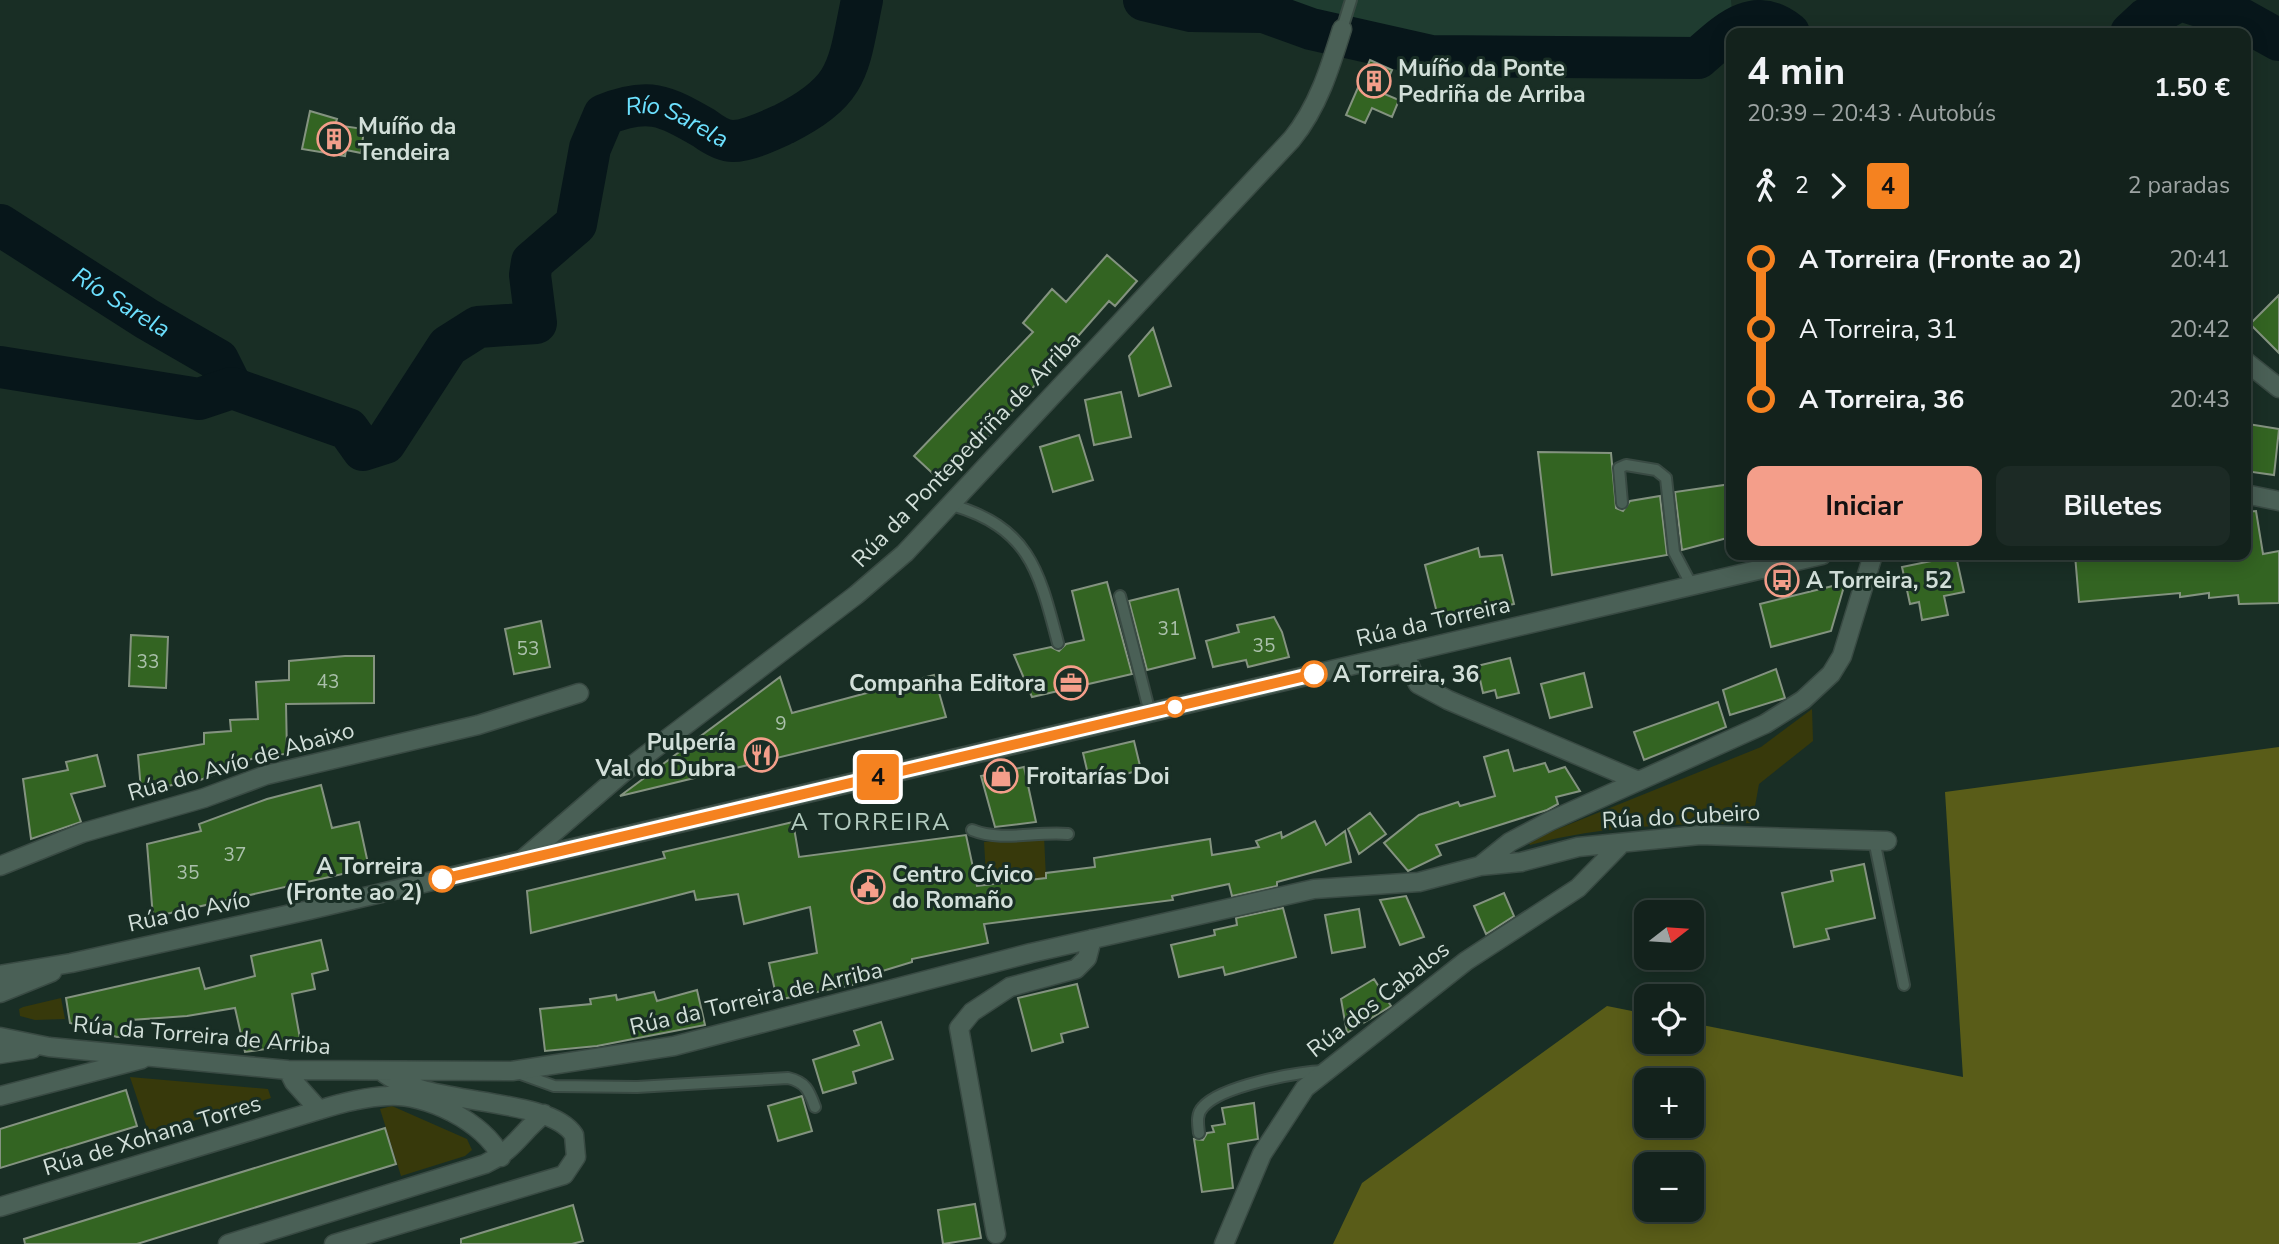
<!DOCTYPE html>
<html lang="es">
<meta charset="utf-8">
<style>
:root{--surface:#13221c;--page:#1c2a25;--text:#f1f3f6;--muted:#9da4a3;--line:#323f3b;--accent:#f49e8a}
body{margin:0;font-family:"Nunito Sans",sans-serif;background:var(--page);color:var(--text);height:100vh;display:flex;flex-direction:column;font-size:26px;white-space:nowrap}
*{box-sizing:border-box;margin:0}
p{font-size:23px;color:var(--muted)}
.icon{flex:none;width:38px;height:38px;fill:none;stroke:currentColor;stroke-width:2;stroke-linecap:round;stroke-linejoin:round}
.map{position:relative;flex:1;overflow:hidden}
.panel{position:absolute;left:1726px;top:28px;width:525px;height:532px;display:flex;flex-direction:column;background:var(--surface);border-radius:14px;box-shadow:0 4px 18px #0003,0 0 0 2px var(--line)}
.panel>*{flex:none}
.badge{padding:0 14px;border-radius:5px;font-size:24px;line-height:46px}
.needle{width:46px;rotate:73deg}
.controls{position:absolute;left:1634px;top:900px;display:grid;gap:14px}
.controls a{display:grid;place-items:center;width:70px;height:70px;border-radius:14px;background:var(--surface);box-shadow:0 4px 18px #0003,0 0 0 2px var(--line);font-size:35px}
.map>.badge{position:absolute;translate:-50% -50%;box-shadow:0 0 0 4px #fff}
.legs{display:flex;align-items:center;gap:10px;height:77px;padding:0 21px;font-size:23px}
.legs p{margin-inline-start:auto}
.overview{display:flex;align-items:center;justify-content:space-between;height:119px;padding:0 21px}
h1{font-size:38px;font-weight:700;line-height:52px}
.button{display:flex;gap:14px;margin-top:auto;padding:14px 21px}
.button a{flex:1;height:80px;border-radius:14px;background:var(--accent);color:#111;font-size:28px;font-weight:700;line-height:80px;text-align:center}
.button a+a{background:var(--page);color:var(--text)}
ul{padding:0 21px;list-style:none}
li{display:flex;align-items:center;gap:24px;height:70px;font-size:26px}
li i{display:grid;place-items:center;width:10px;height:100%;margin:0 9px;background:currentColor}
li i::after{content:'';width:18px;height:18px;margin:-9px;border:5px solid;border-radius:50%;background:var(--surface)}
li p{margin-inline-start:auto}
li:first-child i{background:linear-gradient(#0000 50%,currentColor 0)}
li:last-child i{background:linear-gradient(currentColor 50%,#0000 0)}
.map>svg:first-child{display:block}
.built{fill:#1f3c30}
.green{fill:#37390b}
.forest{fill:#595c18;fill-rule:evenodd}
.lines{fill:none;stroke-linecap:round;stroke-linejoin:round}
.river{stroke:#07161a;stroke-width:42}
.building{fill:#336422;stroke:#849380;stroke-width:2}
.lane-casing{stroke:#394a43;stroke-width:14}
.street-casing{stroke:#394a43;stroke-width:21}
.secondary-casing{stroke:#394a43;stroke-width:21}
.lane{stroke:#4a6056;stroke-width:10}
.street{stroke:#4a6056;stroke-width:18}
.secondary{stroke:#4a6056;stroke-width:18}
.line-1-casing{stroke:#fff;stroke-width:16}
.line-1{stroke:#f58220;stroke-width:10}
.stop-1-dot{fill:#fff;stroke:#f58220;stroke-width:3.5}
.labels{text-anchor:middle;stroke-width:6;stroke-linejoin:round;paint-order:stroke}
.number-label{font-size:19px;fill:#aac0ab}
.poi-label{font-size:23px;font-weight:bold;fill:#d2dfd9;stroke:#192e25;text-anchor:start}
.street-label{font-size:23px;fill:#d2dfd9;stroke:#192e25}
.stop-label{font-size:23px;font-weight:bold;fill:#d2dfd9;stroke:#192e25;text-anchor:start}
.water-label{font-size:24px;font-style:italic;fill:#6ce0fe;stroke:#192e25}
.neighbourhood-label{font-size:24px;letter-spacing:2px;fill:#b2cbbf;stroke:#192e25}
</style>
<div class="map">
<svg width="2279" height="1244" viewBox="0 0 2279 1244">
<rect width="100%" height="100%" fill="#192e25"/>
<!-- built -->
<path class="built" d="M 1266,0 L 1731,0 L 1733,23 L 1691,47 L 1596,51 L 1443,47 L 1318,23 L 1264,5 Z"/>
<!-- green -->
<path class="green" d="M 1812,709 L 1813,741 L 1759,784 L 1752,823 C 1678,824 1602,825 1530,845 L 1528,841 L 1761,747 Z
M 1044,836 L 1046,878 L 996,884 L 994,875 L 986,875 L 984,842 Z
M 61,998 L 65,1019 L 35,1020 L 20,1016 L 19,1009 L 23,1007 Z
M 130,1077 L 268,1089 L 271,1098 L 149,1134 Z
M 392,1106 L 467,1139 L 472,1150 L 465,1156 L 401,1176 L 380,1109 Z"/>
<!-- forest -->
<path class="forest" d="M 2279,747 L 2279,1244 L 1333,1244 L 1362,1183 L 1607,1006 L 1647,1014 L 1647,1041 L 1692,1041 L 1692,1023 L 1963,1077 L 1945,792 ZM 1647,1080 L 1692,1080 L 1692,1125 L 1647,1125 ZM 1647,1164 L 1692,1164 L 1692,1209 L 1647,1209 Z"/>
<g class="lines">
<!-- river -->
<g class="river">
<path d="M 1144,0 L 1191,11 L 1264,12 L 1311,29 L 1431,56 L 1698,58 C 1726,34 1753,4 1789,33"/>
<path d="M 2131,33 L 2146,19 L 2180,0 L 2241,19 L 2279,40"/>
<path id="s1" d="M 0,225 L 147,319 L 218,360 L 232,388"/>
<path id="s2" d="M 0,367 L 199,399 L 232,388 L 348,429 L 363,450 L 385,443 L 448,346 L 478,327 L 536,323 L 530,275 L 532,262 L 576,224 L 590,148 L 604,115 C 648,97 664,105 704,128 C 712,134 723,141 733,141 C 748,141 771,130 784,124 C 851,90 848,67 862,0"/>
</g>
</g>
<!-- building -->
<path class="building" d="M 1370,60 L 1392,70 L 1382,93 L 1399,100 L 1392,117 L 1372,108 L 1365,123 L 1346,115 Z
M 310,111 L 337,119 L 335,125 L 364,129 L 361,153 L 346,150 L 345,156 L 302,149 Z
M 1107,255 L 1137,281 L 1115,306 L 1109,301 L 1006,418 L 943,483 L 914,456 L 1033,332 L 1023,323 L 1052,289 L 1066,302 Z
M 2279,295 L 2279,353 L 2250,324 Z
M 1153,328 L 1171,386 L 1139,396 L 1129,356 Z
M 1121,392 L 1131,437 L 1094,445 L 1085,400 Z
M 2248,424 L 2279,429 L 2274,475 L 2245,471 Z
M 1079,435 L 1093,480 L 1053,492 L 1040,447 Z
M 1538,452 L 1611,453 L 1616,508 L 1623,511 L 1630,501 L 1660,496 L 1667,555 L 1552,575 Z
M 1731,484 L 1731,537 L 1682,550 L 1675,492 Z
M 2256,511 L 2263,554 L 2279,551 L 2279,603 L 2239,604 L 2238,595 L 2209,598 L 2209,593 L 2180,597 L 2180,593 L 2079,602 L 2075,555 L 2245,555 L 2245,512 Z
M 1478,548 L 1480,557 L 1502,555 L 1514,604 L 1439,621 L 1425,565 Z
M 1956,556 L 1964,592 L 1944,596 L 1948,615 L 1922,620 L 1919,602 L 1910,604 L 1902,567 Z
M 1107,582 L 1132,674 L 1032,697 L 1014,655 L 1051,647 L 1059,651 L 1066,644 L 1084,640 L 1072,591 Z
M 1845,583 L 1831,631 L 1771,647 L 1760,604 Z
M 1178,589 L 1195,658 L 1147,670 L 1129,601 Z
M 1274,617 L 1282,632 L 1289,657 L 1248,667 L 1246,660 L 1213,667 L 1206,641 L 1239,632 L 1237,625 Z
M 541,621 L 550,667 L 514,674 L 505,629 Z
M 131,635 L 168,637 L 166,688 L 129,686 Z
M 345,656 L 374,656 L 374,703 L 286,704 L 287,754 L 261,755 L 198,781 L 141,790 L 138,755 L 204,744 L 204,733 L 231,731 L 230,720 L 258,719 L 256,682 L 289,680 L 289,661 Z
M 1510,658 L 1519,693 L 1497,698 L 1495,690 L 1483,693 L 1477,666 Z
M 1776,669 L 1785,698 L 1730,715 L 1723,690 Z
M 1584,673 L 1592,707 L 1550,718 L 1541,684 Z
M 934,675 L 946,717 L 620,796 L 780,677 L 792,713 Z
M 1718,702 L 1726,727 L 1644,760 L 1634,732 Z
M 1134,741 L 1141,770 L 1090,783 L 1083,753 Z
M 1508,750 L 1514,771 L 1545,763 L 1549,772 L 1565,767 L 1580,791 L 1556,797 L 1558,804 L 1547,810 L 1436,845 L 1441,855 L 1408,871 L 1384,843 L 1419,815 L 1458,802 L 1460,806 L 1495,796 L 1484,757 Z
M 97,755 L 105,786 L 71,794 L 81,822 L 31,839 L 23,779 L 68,770 L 66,762 Z
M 1024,767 L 1036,822 L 995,827 L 981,776 Z
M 321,785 L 332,828 L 359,822 L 369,868 L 153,917 L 147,844 L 201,831 L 199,824 L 267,799 Z
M 1370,813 L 1386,834 L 1359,854 L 1348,829 Z
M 1315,821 L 1326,845 L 1345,831 L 1351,862 L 1277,882 L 1277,886 L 1232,896 L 1229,884 L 1172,896 L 1173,900 L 984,924 L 988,943 L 912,959 L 912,962 L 866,976 L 867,982 L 777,1000 L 769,963 L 817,953 L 810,907 L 744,924 L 738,894 L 696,900 L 694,891 L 531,933 L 527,891 L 665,858 L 663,852 L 793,822 L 799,857 L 966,835 L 977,886 L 1046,878 L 1046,873 L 1095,867 L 1094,858 L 1210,839 L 1212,855 L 1259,847 L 1256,841 L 1281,832 L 1282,838 Z
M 1864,864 L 1875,918 L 1826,929 L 1829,939 L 1794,947 L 1782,893 L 1833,881 L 1831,871 Z
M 1504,893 L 1514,916 L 1486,934 L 1474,906 Z
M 1406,896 L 1424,937 L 1400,945 L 1380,900 Z
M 1283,908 L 1296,957 L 1225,975 L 1223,967 L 1179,977 L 1171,945 L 1215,935 L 1214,930 L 1237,925 L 1236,918 Z
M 1359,909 L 1365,947 L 1332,953 L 1325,915 Z
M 321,940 L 328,970 L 312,974 L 315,989 L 292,994 L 301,1044 L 245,1052 L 235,1008 L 187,1016 L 131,1020 L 132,1036 L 117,1037 L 70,1023 L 66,998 L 199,968 L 205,989 L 255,976 L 251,956 Z
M 1374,979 L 1391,1006 L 1347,1033 L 1341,999 Z
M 1077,984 L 1088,1027 L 1061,1034 L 1063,1042 L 1032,1051 L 1018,998 Z
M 697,990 L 705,1025 L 597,1046 L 545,1051 L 540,1009 L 591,1004 L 590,999 L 616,995 L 617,1000 L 654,992 L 657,1001 Z
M 881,1022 L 893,1059 L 853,1072 L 856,1083 L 823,1093 L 813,1060 L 859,1045 L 854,1031 Z
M 126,1090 L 137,1126 L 0,1168 L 0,1129 Z
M 802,1096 L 812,1131 L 778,1141 L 768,1106 Z
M 1254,1103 L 1258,1139 L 1228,1144 L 1233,1188 L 1202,1192 L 1194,1139 L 1203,1140 L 1207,1133 L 1214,1132 L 1212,1126 L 1225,1124 L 1222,1108 Z
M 385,1128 L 396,1164 L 137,1244 L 25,1244 L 24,1239 Z
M 975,1204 L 981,1238 L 943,1244 L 938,1210 Z
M 573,1205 L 583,1241 L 572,1244 L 461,1244 L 461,1239 Z"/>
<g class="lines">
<defs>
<path id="lane" d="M 1342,29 L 1351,0
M 1622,503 L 1619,468 L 1626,465 L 1656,470 L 1666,478 L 1674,552 L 1692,586
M 952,505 C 1030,528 1039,571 1058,643
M 1120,596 L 1150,713
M 972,830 C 1002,842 1036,831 1068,834
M 1874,840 L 1904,985
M 518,1073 L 554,1086 L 637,1087 L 788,1078 C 806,1082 809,1091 815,1107
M 1199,1133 C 1198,1124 1196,1114 1203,1107 C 1221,1086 1297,1072 1324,1071"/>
<path id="street" d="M 2245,361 L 2279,388
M 1404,653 L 1418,684 L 1448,700 L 1636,780
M 522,860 L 625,771 L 856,595 L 905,553 L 1292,139 C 1318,107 1330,68 1342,29
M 0,866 L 82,833 L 204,798 L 266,775 L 478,725 L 579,693
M 1480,866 L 1521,862 L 1578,847 L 1700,835 L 1887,841
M 0,1037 L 49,1047 L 288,1070 L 512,1071 L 674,1046 L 1031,953 L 1314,889 L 1419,882 L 1480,866 L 1510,842 L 1550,821 L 1765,724 L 1803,700 L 1831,674 L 1842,656 L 1873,555
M 0,1054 L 32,1049
M 288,1070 L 294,1082 L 319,1110
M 0,1096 L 142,1059
M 0,1207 L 319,1110 C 341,1103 364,1097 387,1096 C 425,1093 485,1122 501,1157
M 996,1234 L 959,1028 L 972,1012 L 1010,987 L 1076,969 L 1087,958 L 1092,939
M 228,1244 L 485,1164 C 515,1150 520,1133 544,1114
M 334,1244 L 564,1175 L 576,1157 L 574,1135 C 549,1096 429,1107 384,1073
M 1224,1244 L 1262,1154 L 1305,1088 L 1466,961 L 1578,888 L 1621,844"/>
<path id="secondary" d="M 2245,494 L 2279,501
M 0,975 L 71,963 L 309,910 L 1822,555
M 0,993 L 52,972"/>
</defs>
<!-- lane casing -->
<use href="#lane" class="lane-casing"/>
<!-- street casing -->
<use href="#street" class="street-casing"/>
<!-- secondary casing -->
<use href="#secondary" class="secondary-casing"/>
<!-- lane -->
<use href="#lane" class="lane"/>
<!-- street -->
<use href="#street" class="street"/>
<!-- secondary -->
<use href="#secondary" class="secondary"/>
</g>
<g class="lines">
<defs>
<path id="line-1" d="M 442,879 L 1314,674"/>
</defs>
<!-- line-1 casing -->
<use href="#line-1" class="line-1-casing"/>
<!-- line-1 -->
<use href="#line-1" class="line-1"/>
</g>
<!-- icons -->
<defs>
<symbol id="building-ring" viewBox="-11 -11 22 22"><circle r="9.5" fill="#192e25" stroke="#f49e8a" stroke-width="1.5"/><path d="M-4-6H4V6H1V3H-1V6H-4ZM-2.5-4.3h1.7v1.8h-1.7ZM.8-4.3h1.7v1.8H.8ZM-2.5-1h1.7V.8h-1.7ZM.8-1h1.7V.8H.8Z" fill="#f49e8a"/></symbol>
<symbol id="bus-ring" viewBox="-11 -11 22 22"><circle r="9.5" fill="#192e25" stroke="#f49e8a" stroke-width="1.5"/><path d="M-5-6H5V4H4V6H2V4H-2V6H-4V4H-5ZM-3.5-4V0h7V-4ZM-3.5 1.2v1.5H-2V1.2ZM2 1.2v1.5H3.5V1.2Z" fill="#f49e8a"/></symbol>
<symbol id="office-ring" viewBox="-11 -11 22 22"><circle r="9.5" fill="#192e25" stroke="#f49e8a" stroke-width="1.5"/><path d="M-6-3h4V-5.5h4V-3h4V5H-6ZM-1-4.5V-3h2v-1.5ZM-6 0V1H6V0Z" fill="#f49e8a"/></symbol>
<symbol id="restaurant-ring" viewBox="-11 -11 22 22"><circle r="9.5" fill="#192e25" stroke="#f49e8a" stroke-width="1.5"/><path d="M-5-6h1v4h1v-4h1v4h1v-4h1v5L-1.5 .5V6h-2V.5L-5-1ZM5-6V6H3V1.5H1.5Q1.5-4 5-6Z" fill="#f49e8a"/></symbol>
<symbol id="shop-ring" viewBox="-11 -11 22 22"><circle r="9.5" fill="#192e25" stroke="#f49e8a" stroke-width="1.5"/><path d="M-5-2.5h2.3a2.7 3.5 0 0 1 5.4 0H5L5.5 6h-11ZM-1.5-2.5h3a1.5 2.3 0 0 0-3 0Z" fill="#f49e8a"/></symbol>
<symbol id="civic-ring" viewBox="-11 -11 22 22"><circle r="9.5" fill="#192e25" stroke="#f49e8a" stroke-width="1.5"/><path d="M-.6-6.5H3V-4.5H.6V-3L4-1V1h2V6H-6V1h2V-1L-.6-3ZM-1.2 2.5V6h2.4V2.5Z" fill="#f49e8a"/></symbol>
</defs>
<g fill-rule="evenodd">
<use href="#building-ring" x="1355" y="62" width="38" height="38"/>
<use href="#building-ring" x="315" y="120" width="38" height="38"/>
<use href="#bus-ring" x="1763" y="561" width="38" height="38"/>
<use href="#office-ring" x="1052" y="664" width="38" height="38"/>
<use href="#restaurant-ring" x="742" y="736" width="38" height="38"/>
<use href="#shop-ring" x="982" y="757" width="38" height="38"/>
<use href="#civic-ring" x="849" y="868" width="38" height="38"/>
</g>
<!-- markers -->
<g class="stop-1-dot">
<circle cx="1314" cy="674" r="12"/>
<circle cx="1175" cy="707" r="9"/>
<circle cx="442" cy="879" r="12"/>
</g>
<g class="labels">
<!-- number labels -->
<g class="number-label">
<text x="1169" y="635">31</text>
<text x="1264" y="652">35</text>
<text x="528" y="655">53</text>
<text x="148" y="668">33</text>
<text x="328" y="688">43</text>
<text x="781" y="730">9</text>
<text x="235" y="861">37</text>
<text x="188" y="879">35</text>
</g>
<!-- poi labels -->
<g class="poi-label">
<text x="1398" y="76">Muíño da Ponte<tspan x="1398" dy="26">Pedriña de Arriba</tspan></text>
<text x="358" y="134">Muíño da<tspan x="358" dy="26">Tendeira</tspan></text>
<text x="1806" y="588">A Torreira, 52</text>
<text x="1046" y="691" text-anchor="end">Companha Editora</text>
<text x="736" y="750" text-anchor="end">Pulpería<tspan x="736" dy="26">Val do Dubra</tspan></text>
<text x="1026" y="784">Froitarías Doi</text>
<text x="892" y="882">Centro Cívico<tspan x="892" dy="26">do Romaño</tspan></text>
</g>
<!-- street labels -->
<g class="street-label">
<text transform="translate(966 449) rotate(-46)" y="8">Rúa da Pontepedriña de Arriba</text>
<text transform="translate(1433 621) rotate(-13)" y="8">Rúa da Torreira</text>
<text transform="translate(241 761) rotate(-16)" y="8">Rúa do Avío de Abaixo</text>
<text transform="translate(1681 816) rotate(-3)" y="8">Rúa do Cubeiro</text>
<text transform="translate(189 911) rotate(-12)" y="8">Rúa do Avío</text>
<text transform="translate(756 998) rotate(-13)" y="8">Rúa da Torreira de Arriba</text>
<text transform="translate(1378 999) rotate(-38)" y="8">Rúa dos Cabalos</text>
<text transform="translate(202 1035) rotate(5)" y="8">Rúa da Torreira de Arriba</text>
<text transform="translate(152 1135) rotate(-17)" y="8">Rúa de Xohana Torres</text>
</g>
<!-- stop labels -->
<g class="stop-label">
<text x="1333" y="682">A Torreira, 36</text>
<text x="423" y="874" text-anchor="end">A Torreira<tspan x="423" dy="26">(Fronte ao 2)</tspan></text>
</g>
<!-- water labels -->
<g class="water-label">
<text dy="8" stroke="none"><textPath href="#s2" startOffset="928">Río Sarela</textPath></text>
<text dy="8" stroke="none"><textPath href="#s1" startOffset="144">Río Sarela</textPath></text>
</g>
<!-- neighbourhood labels -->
<g class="neighbourhood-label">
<text x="871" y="830">A TORREIRA</text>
</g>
</g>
</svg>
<div class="controls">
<a><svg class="needle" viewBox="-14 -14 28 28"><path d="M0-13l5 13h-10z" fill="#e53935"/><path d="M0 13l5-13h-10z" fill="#9da4a3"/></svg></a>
<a><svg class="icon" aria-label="locate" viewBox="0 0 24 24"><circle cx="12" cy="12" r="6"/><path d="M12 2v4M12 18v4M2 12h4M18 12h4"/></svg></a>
<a>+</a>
<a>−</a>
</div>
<b class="badge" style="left:878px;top:777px;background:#f58220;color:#111">4</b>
<section class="panel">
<div class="overview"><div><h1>4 min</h1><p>20:39 – 20:43 · Autobús</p></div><b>1.50 €</b></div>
<div class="legs"><svg class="icon" aria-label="walk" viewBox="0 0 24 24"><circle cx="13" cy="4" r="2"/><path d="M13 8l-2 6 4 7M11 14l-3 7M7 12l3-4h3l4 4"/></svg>2<svg class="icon" aria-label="forward" viewBox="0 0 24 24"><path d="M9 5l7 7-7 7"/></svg><b class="badge" style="background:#f58220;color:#111">4</b><p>2 paradas</p></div>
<ul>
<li><i style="color:#f58220"></i><b>A Torreira (Fronte ao 2)</b><p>20:41</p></li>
<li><i style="color:#f58220"></i><span>A Torreira, 31</span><p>20:42</p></li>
<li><i style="color:#f58220"></i><b>A Torreira, 36</b><p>20:43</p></li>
</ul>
<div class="button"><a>Iniciar</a><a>Billetes</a></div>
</section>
</div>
